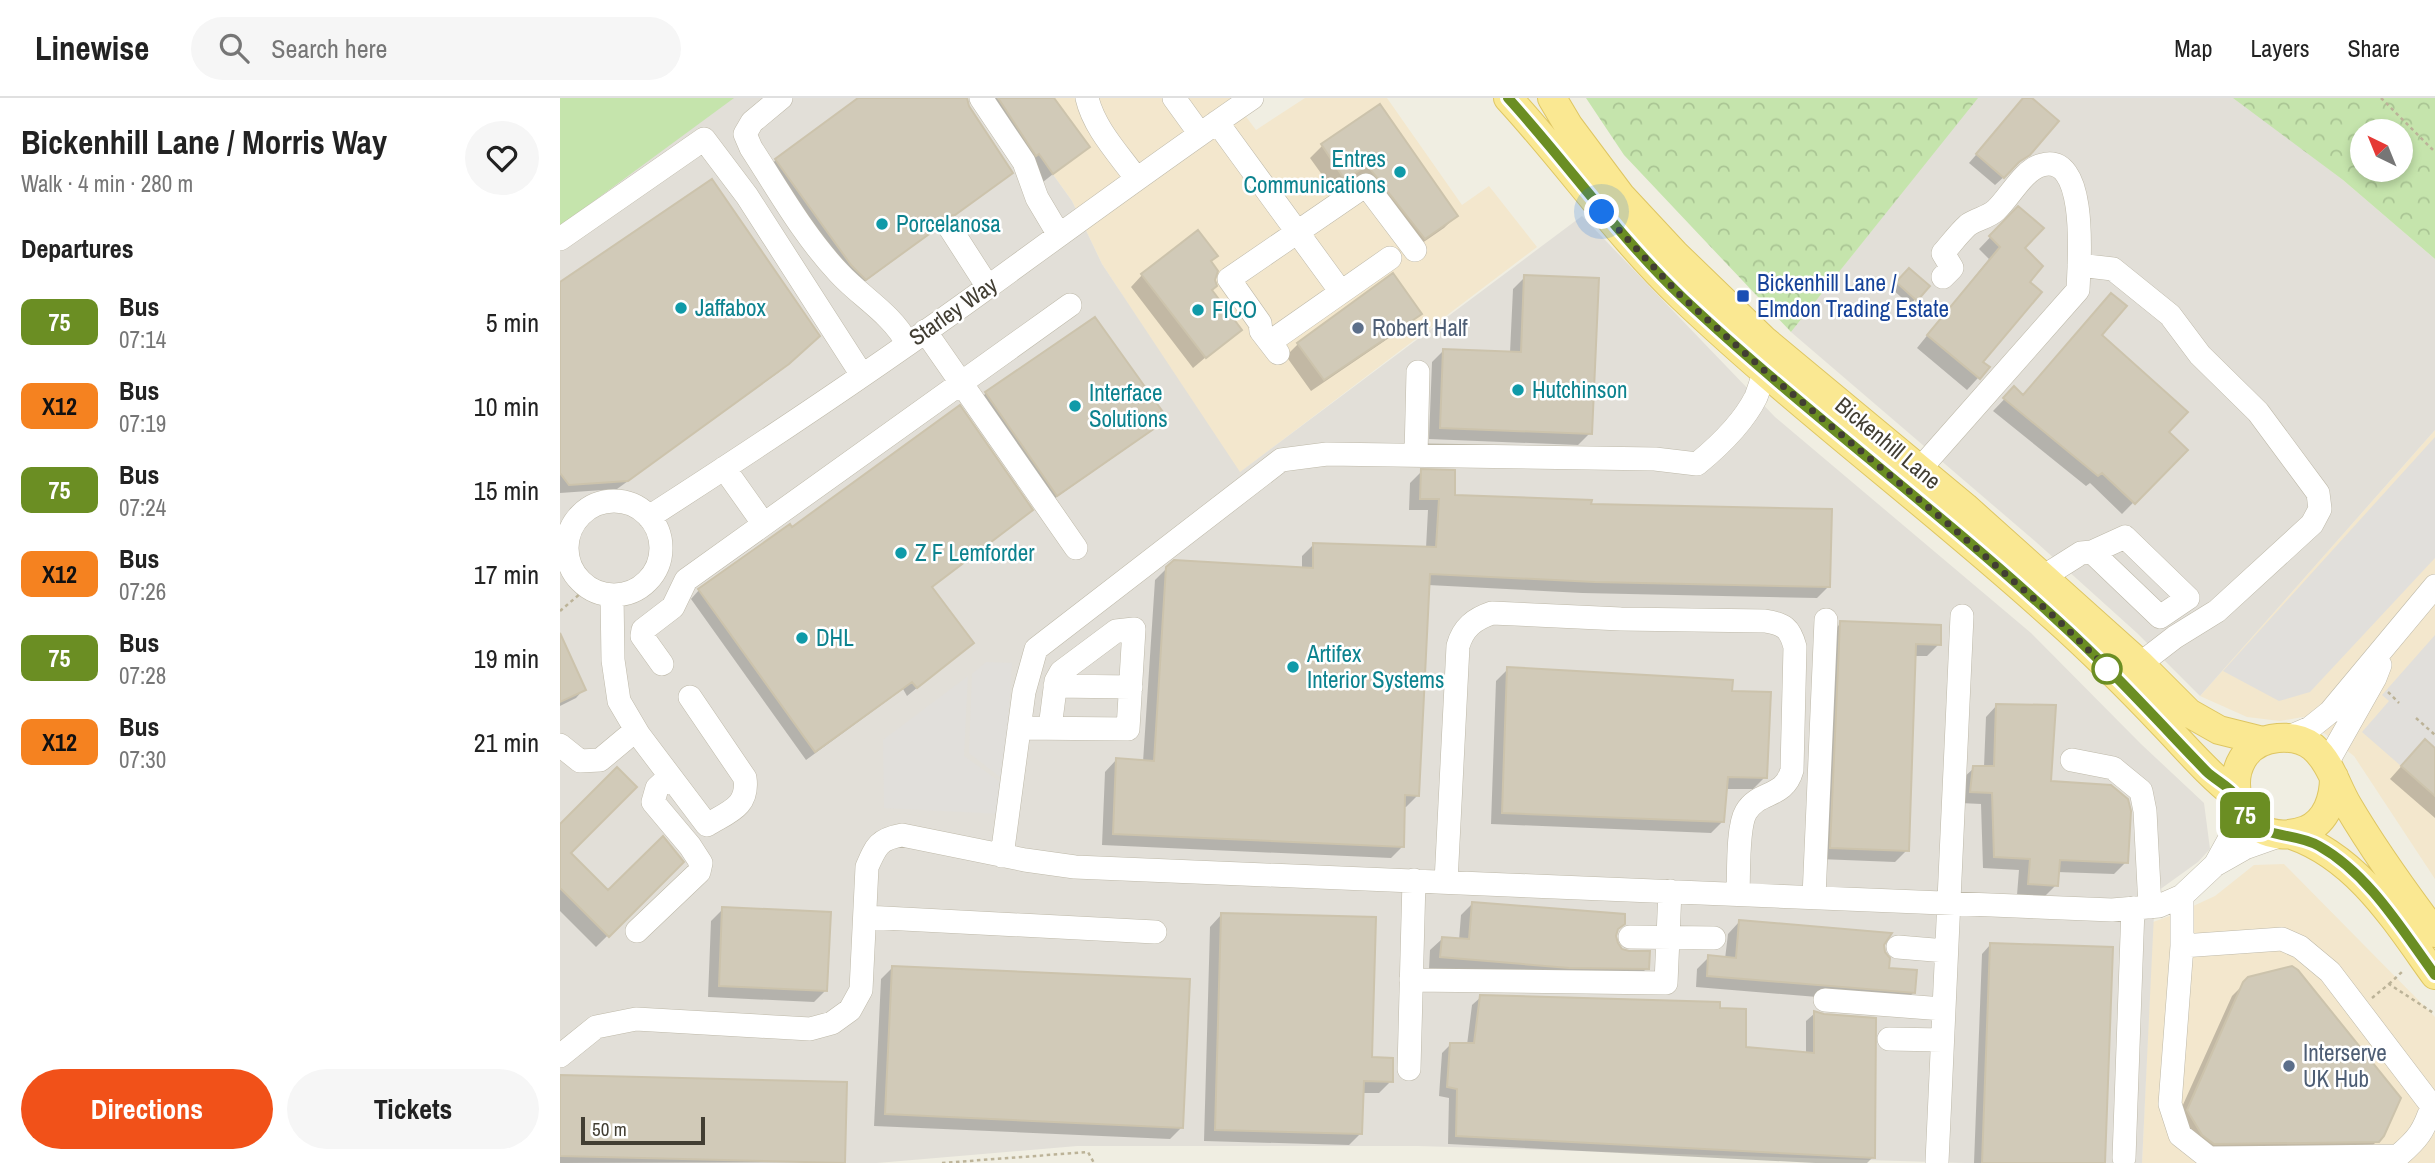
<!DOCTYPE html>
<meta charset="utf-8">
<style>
:root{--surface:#fff;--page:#f6f6f6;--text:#222;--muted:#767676;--line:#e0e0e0;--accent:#f15119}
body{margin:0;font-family:"Archivo Narrow",sans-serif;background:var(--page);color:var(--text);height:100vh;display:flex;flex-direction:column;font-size:26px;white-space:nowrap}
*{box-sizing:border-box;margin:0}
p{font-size:23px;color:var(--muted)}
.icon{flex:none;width:38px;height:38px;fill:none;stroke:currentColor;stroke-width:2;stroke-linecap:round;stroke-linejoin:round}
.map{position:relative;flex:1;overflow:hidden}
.sheet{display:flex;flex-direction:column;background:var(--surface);width:560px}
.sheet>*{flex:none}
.badge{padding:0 14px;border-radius:10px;font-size:24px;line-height:46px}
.needle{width:46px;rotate:317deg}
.fabs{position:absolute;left:1790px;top:21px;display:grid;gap:14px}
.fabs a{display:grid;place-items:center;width:63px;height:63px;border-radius:50%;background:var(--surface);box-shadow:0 4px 10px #0003;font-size:35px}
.scale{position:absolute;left:21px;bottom:18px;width:124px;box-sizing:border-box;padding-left:7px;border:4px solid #423e33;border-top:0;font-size:19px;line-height:24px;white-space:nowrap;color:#423e33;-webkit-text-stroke:5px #fff;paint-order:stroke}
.you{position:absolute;width:35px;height:35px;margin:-18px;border:5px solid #fff;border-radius:50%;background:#1a73e8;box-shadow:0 0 0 10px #1a73e833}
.map>.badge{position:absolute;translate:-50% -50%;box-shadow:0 0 0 4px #fff}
h2{padding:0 21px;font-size:26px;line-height:63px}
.round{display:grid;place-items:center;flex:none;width:74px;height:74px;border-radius:37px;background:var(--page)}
.head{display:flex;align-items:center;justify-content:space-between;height:119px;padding:0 21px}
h1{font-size:33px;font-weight:800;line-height:52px}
.button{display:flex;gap:14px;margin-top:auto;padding:14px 21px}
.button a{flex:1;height:80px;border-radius:42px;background:var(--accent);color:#fff;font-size:28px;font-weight:800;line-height:80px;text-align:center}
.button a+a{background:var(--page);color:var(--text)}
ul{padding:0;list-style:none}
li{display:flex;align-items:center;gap:21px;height:84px;padding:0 21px}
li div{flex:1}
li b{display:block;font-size:26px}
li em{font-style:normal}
li .badge{min-width:77px;font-weight:700;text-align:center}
header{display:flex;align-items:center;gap:42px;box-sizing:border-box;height:98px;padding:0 35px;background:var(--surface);border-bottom:2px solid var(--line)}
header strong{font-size:33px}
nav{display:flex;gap:38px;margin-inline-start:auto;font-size:24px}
.search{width:490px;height:63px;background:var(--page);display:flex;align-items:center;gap:18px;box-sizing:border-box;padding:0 24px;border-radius:38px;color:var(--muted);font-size:26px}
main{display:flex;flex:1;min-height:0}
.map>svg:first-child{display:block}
.commercial{fill:#f3e7cd}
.industrial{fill:#e2dfd8}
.forest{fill:url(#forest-crowns);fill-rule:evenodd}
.park{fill:#c5e4ac}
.parking{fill:#e1dfdb}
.shadow{fill:#0003}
.building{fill:#d1cab8;stroke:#ccc3ac;stroke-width:2}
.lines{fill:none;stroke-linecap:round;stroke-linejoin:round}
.minor-casing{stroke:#beb9a9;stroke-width:24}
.major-casing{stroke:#dec663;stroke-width:30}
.path{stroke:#bcb398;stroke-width:2.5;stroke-dasharray:3.5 3.5;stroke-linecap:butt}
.minor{stroke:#fff;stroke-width:23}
.major{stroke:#fae892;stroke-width:28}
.line-casing{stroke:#fff;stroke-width:16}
.line{stroke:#6b8e23;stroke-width:10}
.walk{stroke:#423e33;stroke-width:7;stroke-dasharray:0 12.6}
.culture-dot{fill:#0f9aa8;stroke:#fff;stroke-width:2.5}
.transit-dot{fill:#1a4fb4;stroke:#fff;stroke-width:2.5}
.service-dot{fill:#5c6f8a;stroke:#fff;stroke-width:2.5}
.stop-dot{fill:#fff;stroke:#6b8e23;stroke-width:3.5}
.labels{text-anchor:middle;stroke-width:5;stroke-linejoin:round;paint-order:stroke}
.culture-label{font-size:23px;fill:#0d838f;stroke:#fff;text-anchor:start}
.transit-label{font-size:23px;fill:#164399;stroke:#fff;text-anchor:start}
.street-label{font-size:23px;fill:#423e33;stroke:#fff}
.service-label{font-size:23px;fill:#4e5e75;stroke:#fff;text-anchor:start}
</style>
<header>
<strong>Linewise</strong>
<div class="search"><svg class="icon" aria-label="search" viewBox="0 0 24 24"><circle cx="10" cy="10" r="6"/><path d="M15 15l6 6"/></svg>Search here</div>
<nav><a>Map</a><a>Layers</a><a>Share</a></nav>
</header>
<main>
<section class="sheet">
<div class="head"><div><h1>Bickenhill Lane / Morris Way</h1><p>Walk · 4 min · 280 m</p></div><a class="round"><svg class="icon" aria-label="heart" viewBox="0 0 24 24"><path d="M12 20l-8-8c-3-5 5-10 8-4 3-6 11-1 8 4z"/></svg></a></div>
<h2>Departures</h2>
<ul>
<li><span class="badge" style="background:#6b8e23;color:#fff">75</span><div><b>Bus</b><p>07:14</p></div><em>5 min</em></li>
<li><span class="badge" style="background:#f58220;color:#111">X12</span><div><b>Bus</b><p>07:19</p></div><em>10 min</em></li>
<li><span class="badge" style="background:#6b8e23;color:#fff">75</span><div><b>Bus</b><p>07:24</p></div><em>15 min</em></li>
<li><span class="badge" style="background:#f58220;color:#111">X12</span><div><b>Bus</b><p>07:26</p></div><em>17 min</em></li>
<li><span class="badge" style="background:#6b8e23;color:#fff">75</span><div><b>Bus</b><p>07:28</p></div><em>19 min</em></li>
<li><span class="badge" style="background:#f58220;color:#111">X12</span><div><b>Bus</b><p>07:30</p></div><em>21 min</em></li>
</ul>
<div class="button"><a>Directions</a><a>Tickets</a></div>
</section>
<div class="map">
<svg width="1875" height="1065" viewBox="0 0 1875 1065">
<defs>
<pattern id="forest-crowns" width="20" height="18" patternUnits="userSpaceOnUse" patternTransform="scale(1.75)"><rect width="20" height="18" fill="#c5e4ac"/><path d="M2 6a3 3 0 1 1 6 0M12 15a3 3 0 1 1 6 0" fill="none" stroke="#aac594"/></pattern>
</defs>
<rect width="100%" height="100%" fill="#f0eee2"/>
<!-- commercial -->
<path class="commercial" d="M 438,0 L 672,0 L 696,32 L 745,0 L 827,0 L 902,107 L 929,88 L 977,149 L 679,375 L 542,166 L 512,103 Z
M 1875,332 L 1875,781 L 1794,658 L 1743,619 L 1720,623 L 1687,619 L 1640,598 Z
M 1724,766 L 1875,919 L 1875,1065 L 1582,1065 L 1593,824 L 1618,815 L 1655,798 L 1694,767 Z"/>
<!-- industrial -->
<path class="industrial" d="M 160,0 L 438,0 L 512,103 L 542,166 L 680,374 L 1022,118 L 1215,319 L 1471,535 L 1581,646 L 1644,705 L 1650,751 L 1638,764 L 1595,795 L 1582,1065 L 1405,1065 L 858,1048 L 517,1048 L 317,1065 L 0,1065 L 0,114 Z
M 1417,0 L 1675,0 L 1783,82 L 1875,161 L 1875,332 L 1640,598 L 1577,535 L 1476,444 L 1231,234 Z"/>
<!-- forest -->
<path class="forest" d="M 1026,0 L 1418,0 L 1231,234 L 1064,57 Z
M 1673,0 L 1875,0 L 1875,161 L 1783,82 ZM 1841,33 L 1841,72 L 1802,72 L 1802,33 Z"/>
<!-- park -->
<path class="park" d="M 0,0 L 174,0 L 0,128 Z"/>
<!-- parking -->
<path class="parking" d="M 1875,339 L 1875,460 L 1750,594 L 1719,603 L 1663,573 Z
M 1875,537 L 1875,650 L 1864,641 L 1841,668 L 1802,634 L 1829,603 L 1822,597 Z
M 426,564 L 452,565 L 444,682 L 409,655 L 412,576 Z
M 408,578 L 404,658 L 443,686 L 441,716 L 324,710 L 323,642 Z"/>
<!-- shadow -->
<path class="shadow" d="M 301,0 L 407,0 L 407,8 L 451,74 L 383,126 L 376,127 L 364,140 L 296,190 L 206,71 L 216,62 Z
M 421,0 L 492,0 L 527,49 L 483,84 Z
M 1465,0 L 1469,0 L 1469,56 L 1435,87 L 1409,65 Z
M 819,8 L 896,118 L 884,130 L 852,152 L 794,77 L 773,92 L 750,60 L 762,48 Z
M 1458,110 L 1467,184 L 1420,264 L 1427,270 L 1407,292 L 1357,250 L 1429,161 L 1419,151 Z
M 1349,172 L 1367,188 L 1350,207 L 1332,191 Z
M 582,177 L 650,193 L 679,231 L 633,270 L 571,189 Z
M 833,177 L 860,216 L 848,227 L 751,293 L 726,258 L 738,246 Z
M 965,179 L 1030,335 L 1018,347 L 869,341 L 872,264 L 884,252 L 950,255 L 953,191 Z
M 0,186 L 249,246 L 219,274 L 57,391 L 0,395 Z
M 534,221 L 606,321 L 597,329 L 488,405 L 417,304 L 426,295 Z
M 1539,237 L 1606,334 L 1625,352 L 1562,416 L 1530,385 L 1526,388 L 1433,313 L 1454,291 L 1462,298 Z
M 862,373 L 893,398 L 1030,407 L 1269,488 L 1257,500 L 1022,495 L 868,487 L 858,697 L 846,709 L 843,709 L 843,748 L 831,760 L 542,747 L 545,674 L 556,662 L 583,664 L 595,482 L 607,470 L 742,471 L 742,458 L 754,446 L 866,450 L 868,412 L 849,412 L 850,385 Z
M 470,412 L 371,490 L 412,545 L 347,598 L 343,591 L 246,662 L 131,501 L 139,492 Z
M 1281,525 L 1379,546 L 1367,558 L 1354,558 L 1347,752 L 1335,764 L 1259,761 L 1269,537 Z
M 0,552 L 24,591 L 16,600 L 0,608 Z
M 948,571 L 1171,594 L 1205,679 L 1193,691 L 1165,691 L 1163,723 L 1151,735 L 931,726 L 936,583 Z
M 1437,607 L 1490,685 L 1566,764 L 1554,776 L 1497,774 L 1496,787 L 1484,799 L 1457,797 L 1459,772 L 1423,770 L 1421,706 L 1400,705 L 1402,681 L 1414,670 L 1424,669 L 1426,619 Z
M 1875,653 L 1875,720 L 1830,681 L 1853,655 Z
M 0,728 L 8,755 L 48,795 L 122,764 L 36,849 L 0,813 Z
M 913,805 L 1056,832 L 1054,838 L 1061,853 L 1087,870 L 1075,882 L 996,881 L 869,871 L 870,852 L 882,841 L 899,842 L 901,817 Z
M 163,811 L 266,892 L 254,904 L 148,899 L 151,823 Z
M 661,817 L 831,983 L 819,995 L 802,995 L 801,1035 L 789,1047 L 644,1043 L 650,829 Z
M 1179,824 L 1322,847 L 1327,871 L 1354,894 L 1342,906 L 1136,889 L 1137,871 L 1149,859 L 1165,861 L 1168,836 Z
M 1430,847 L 1543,1065 L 1414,1065 L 1422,856 Z
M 333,869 L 622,1029 L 610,1041 L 314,1028 L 321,881 Z
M 1689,881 L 1823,1037 L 1805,1055 L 1642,1057 L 1617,1020 L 1672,898 Z
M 921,899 L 1184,950 L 1246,956 L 1246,923 L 1255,915 L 1313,1059 L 1307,1065 L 1255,1065 L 888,1046 L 889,1000 L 879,998 L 882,955 L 891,946 L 907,947 L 912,907 Z
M 0,979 L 283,1064 L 0,1065 Z"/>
<!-- building -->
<path class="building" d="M 298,0 L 407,0 L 409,8 L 453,75 L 395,117 L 382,119 L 376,131 L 306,182 L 291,167 L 215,61 Z
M 438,0 L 494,0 L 530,49 L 493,76 L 479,56 L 476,58 Z
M 1463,0 L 1472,0 L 1499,23 L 1470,57 L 1459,64 L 1444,80 L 1416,56 Z
M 820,6 L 898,118 L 865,141 L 807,67 L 785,82 L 761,46 Z
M 152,81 L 260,238 L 229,266 L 68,383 L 9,387 L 0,375 L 0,184 Z
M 1458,108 L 1484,130 L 1465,150 L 1483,168 L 1470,184 L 1482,194 L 1423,264 L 1430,269 L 1420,281 L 1367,237 L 1440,149 L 1429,138 Z
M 638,132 L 658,158 L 651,163 L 658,173 L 655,182 L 657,188 L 652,192 L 682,232 L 646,260 L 581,176 Z
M 1349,170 L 1370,188 L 1357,203 L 1336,184 Z
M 833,175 L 862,216 L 764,282 L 737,245 Z
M 964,177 L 1039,180 L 1032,336 L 880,330 L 883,251 L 961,254 Z
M 1551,195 L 1567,208 L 1542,237 L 1628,314 L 1609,334 L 1628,352 L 1575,406 L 1542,375 L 1538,378 L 1443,300 L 1454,288 L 1463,297 Z
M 535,219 L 608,321 L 497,398 L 425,294 Z
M 400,307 L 473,412 L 372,489 L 414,545 L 357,590 L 352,584 L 255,654 L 138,491 L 230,426 L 232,429 Z
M 861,371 L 895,372 L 895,397 L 1032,402 L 1031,406 L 1272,411 L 1270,489 L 1035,484 L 870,476 L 859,698 L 845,697 L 844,749 L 553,736 L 556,660 L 594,663 L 606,469 L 614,462 L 753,470 L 753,445 L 876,449 L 879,401 L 860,401 Z
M 1280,523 L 1381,527 L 1381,547 L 1356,546 L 1349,753 L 1270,750 Z
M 0,535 L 26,592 L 0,604 Z
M 947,569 L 1173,582 L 1172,593 L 1211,594 L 1207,680 L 1168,679 L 1164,724 L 942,715 Z
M 1436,606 L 1496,607 L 1491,683 L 1551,687 L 1568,701 L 1571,713 L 1568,765 L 1500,762 L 1498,788 L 1468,786 L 1470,761 L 1434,759 L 1432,695 L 1410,694 L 1413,668 L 1434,668 Z
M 1865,641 L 1875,650 L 1875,698 L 1841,668 Z
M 57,669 L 77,689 L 11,755 L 48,792 L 103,738 L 124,764 L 49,839 L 0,790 L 0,726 Z
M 912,804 L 1065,816 L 1065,826 L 1058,831 L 1056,838 L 1058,845 L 1062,851 L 1069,853 L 1090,853 L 1089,871 L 1009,870 L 880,859 L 882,839 L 909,841 Z
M 162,809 L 271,814 L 267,893 L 159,888 Z
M 661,815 L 816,819 L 812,959 L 833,960 L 833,984 L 804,983 L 802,1036 L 655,1032 Z
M 1179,822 L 1332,835 L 1324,847 L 1325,854 L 1330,860 L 1329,870 L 1357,872 L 1355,895 L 1147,878 L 1148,857 L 1176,860 Z
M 1430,845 L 1553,849 L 1545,1065 L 1422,1065 Z
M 332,868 L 630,881 L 623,1030 L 325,1016 Z
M 1732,868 L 1738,872 L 1841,1000 L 1824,1038 L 1819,1044 L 1654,1046 L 1642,1037 L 1627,1012 L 1683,884 L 1688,879 Z
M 920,897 L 1160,904 L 1160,910 L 1186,911 L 1186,949 L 1254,955 L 1254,913 L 1264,916 L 1316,920 L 1315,1060 L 896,1038 L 897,991 L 887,989 L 890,945 L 914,945 Z
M 0,977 L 287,984 L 285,1065 L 0,1058 Z"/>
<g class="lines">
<defs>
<path id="minor" d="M 221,0 L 192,24 L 185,36 L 191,50 C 219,93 244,138 279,175 C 301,199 332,216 347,245
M 421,0 L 464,64 L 477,100 L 499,137
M 527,0 C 534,30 558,55 576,80
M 614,0 L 640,36
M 657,24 L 781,194
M 390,130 L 428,189
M 0,141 L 144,41 L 187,98 L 302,277
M 1519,167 L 1553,171 L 1610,217 L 1640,257 L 1698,314 L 1758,395 L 1760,411 L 1752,426 L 1657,513 L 1615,539 L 1580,566
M 365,233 L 516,450
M 710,244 L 830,160
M 718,255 L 701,233 L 700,225 L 669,181 L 806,87 L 855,152
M 856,357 L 858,274
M 164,370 L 203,425
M 1359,372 L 1518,192 C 1519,167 1529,54 1482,67 C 1463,72 1450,99 1436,112 C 1429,119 1416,121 1408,127 C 1399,135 1391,146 1383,155 L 1392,170 L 1383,179
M7 450a47 47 0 1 1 94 0a47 47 0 1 1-94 0Z
M 89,419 C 204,345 318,269 428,189 C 516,125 603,61 692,0
M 1483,479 L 1521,455 L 1532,454 L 1600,519 L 1628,500 L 1565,439 L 1532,454
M 52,497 L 53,562 L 59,603 L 79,637 L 147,727 C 168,714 189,709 185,680 L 130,599
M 102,566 L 82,538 L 83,532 L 113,509 L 126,482 L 510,207
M 495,588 L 571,589
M 459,630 L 568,631 L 574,531 L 556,533 L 501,574 L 496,583 L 490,630
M 1729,639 L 1750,630 L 1770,614 L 1875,488
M 0,647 L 20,663 L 40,662 L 76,632
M 1512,662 L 1553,670 L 1581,693 L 1585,713 L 1590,809
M 1767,665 L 1815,580 L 1820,567
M 442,758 L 464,594 L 476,551 L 721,362 L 767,356 L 1095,361 L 1137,366 C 1159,348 1183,325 1196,299 C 1199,291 1202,281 1205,273
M 1655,767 L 1671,738 L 1679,706
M 886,784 L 898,548 C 903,530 914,521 932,515 L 1061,521 L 1205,523 C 1224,526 1230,530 1235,549 L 1232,672 C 1224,701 1199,692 1186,714 C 1177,729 1179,776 1178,796
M 1622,798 L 1622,848 L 1722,841 L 1740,849 L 1770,874 L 1872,1008 C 1864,1033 1858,1041 1838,1058 L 1649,1060 L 1620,1037 L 1610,1006 L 1622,848
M 1254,799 L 1266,522
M 305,819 L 595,834
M 77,833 L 139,774 L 141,765 L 130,748 L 93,704 L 97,690 L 110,678
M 1070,839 L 1154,840
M 1338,849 L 1386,853
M 851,882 L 1106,885 L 1110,793
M 1265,902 L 1383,911
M 1329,941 L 1382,942
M 0,958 L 36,929 L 76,921 L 250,931 L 272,925 L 290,912 L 301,892 L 307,769 C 316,748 319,741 342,737 L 465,762 L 515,769 L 1552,812 L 1599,808 L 1622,798 L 1655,767 L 1685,750 L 1719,738
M 849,971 L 854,782
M 1564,1060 L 1573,810
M 1377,1064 L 1402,518"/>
<path id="major" d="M 948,0 C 1008,65 1058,138 1122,199 C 1241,312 1374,410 1495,520 C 1533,554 1570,591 1605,628 C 1628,652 1649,677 1676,698
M 992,0 L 1008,27 L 1061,98 L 1115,156 L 1204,242 L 1405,409 L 1580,566 L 1629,615 L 1659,632 L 1703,643
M 1774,679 C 1774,700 1767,723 1746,732 C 1670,760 1649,646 1718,640 C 1730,639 1743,641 1753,649 C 1771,665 1776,688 1788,708 C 1814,752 1844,794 1875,835
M 1732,737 C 1798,760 1836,823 1875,877"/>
</defs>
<!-- minor casing -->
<use href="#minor" class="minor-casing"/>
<!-- major casing -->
<use href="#major" class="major-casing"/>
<!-- path -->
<path class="path" d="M 1821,0 L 1875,54
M 0,513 L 28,489
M 1828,594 L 1839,605
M 1856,620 L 1875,637
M 1829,886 L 1844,872
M 1812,900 L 1829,886 L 1875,916
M 382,1065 L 528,1054 L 534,1065"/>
<!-- minor -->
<use href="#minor" class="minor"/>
<!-- major -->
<use href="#major" class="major"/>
</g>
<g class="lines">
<defs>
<path id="line" d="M 948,0 C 1008,66 1059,139 1123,200 C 1242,312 1376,410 1496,521 C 1549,569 1597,622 1646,673 C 1655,682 1669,688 1676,698 C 1683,707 1684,717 1693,725 C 1713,741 1736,735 1759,748 C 1809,776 1842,832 1875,877"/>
</defs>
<!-- line casing -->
<use href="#line" class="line-casing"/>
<!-- line -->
<use href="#line" class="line"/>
<!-- walk -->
<path class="walk" d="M 1042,114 L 1121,198 L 1205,273 L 1386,424 L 1497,521 L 1551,574 L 1547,571"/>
</g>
<!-- markers -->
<g class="culture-dot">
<circle cx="840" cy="74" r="7"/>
<circle cx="322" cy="126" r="7"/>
<circle cx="121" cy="210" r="7"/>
<circle cx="638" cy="212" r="7"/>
<circle cx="958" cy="292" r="7"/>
<circle cx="515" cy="308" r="7"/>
<circle cx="341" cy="455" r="7"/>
<circle cx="242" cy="540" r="7"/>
<circle cx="733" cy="569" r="7"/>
</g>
<rect class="transit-dot" x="1176" y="191" width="14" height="14" rx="3.5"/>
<g class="service-dot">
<circle cx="798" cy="230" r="7"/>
<circle cx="1729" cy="968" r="7"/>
</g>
<circle class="stop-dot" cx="1547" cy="571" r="14"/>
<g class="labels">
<!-- culture labels -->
<g class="culture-label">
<text x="826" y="69" text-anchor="end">Entres<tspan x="826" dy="26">Communications</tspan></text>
<text x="336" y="134">Porcelanosa</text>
<text x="135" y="218">Jaffabox</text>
<text x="652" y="220">FICO</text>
<text x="972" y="300">Hutchinson</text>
<text x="529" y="303">Interface<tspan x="529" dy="26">Solutions</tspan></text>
<text x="355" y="463">Z F Lemforder</text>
<text x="256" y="548">DHL</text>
<text x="747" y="564">Artifex<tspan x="747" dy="26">Interior Systems</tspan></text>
</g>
<!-- transit labels -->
<g class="transit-label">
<text x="1197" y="193">Bickenhill Lane /<tspan x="1197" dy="26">Elmdon Trading Estate</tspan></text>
</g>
<!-- street labels -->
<g class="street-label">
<text transform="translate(393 213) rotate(-35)" y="8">Starley Way</text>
<text transform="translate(1328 345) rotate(40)" y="8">Bickenhill Lane</text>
</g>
<!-- service labels -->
<g class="service-label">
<text x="812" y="238">Robert Half</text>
<text x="1743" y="963">Interserve<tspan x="1743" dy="26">UK Hub</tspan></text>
</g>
</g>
</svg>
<div class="fabs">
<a><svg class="needle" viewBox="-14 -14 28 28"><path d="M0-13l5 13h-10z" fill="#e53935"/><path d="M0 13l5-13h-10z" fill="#767676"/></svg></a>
</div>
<div class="scale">50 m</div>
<div class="you" style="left:1042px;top:114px"></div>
<b class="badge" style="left:1685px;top:717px;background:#6b8e23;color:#fff">75</b>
</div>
</main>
